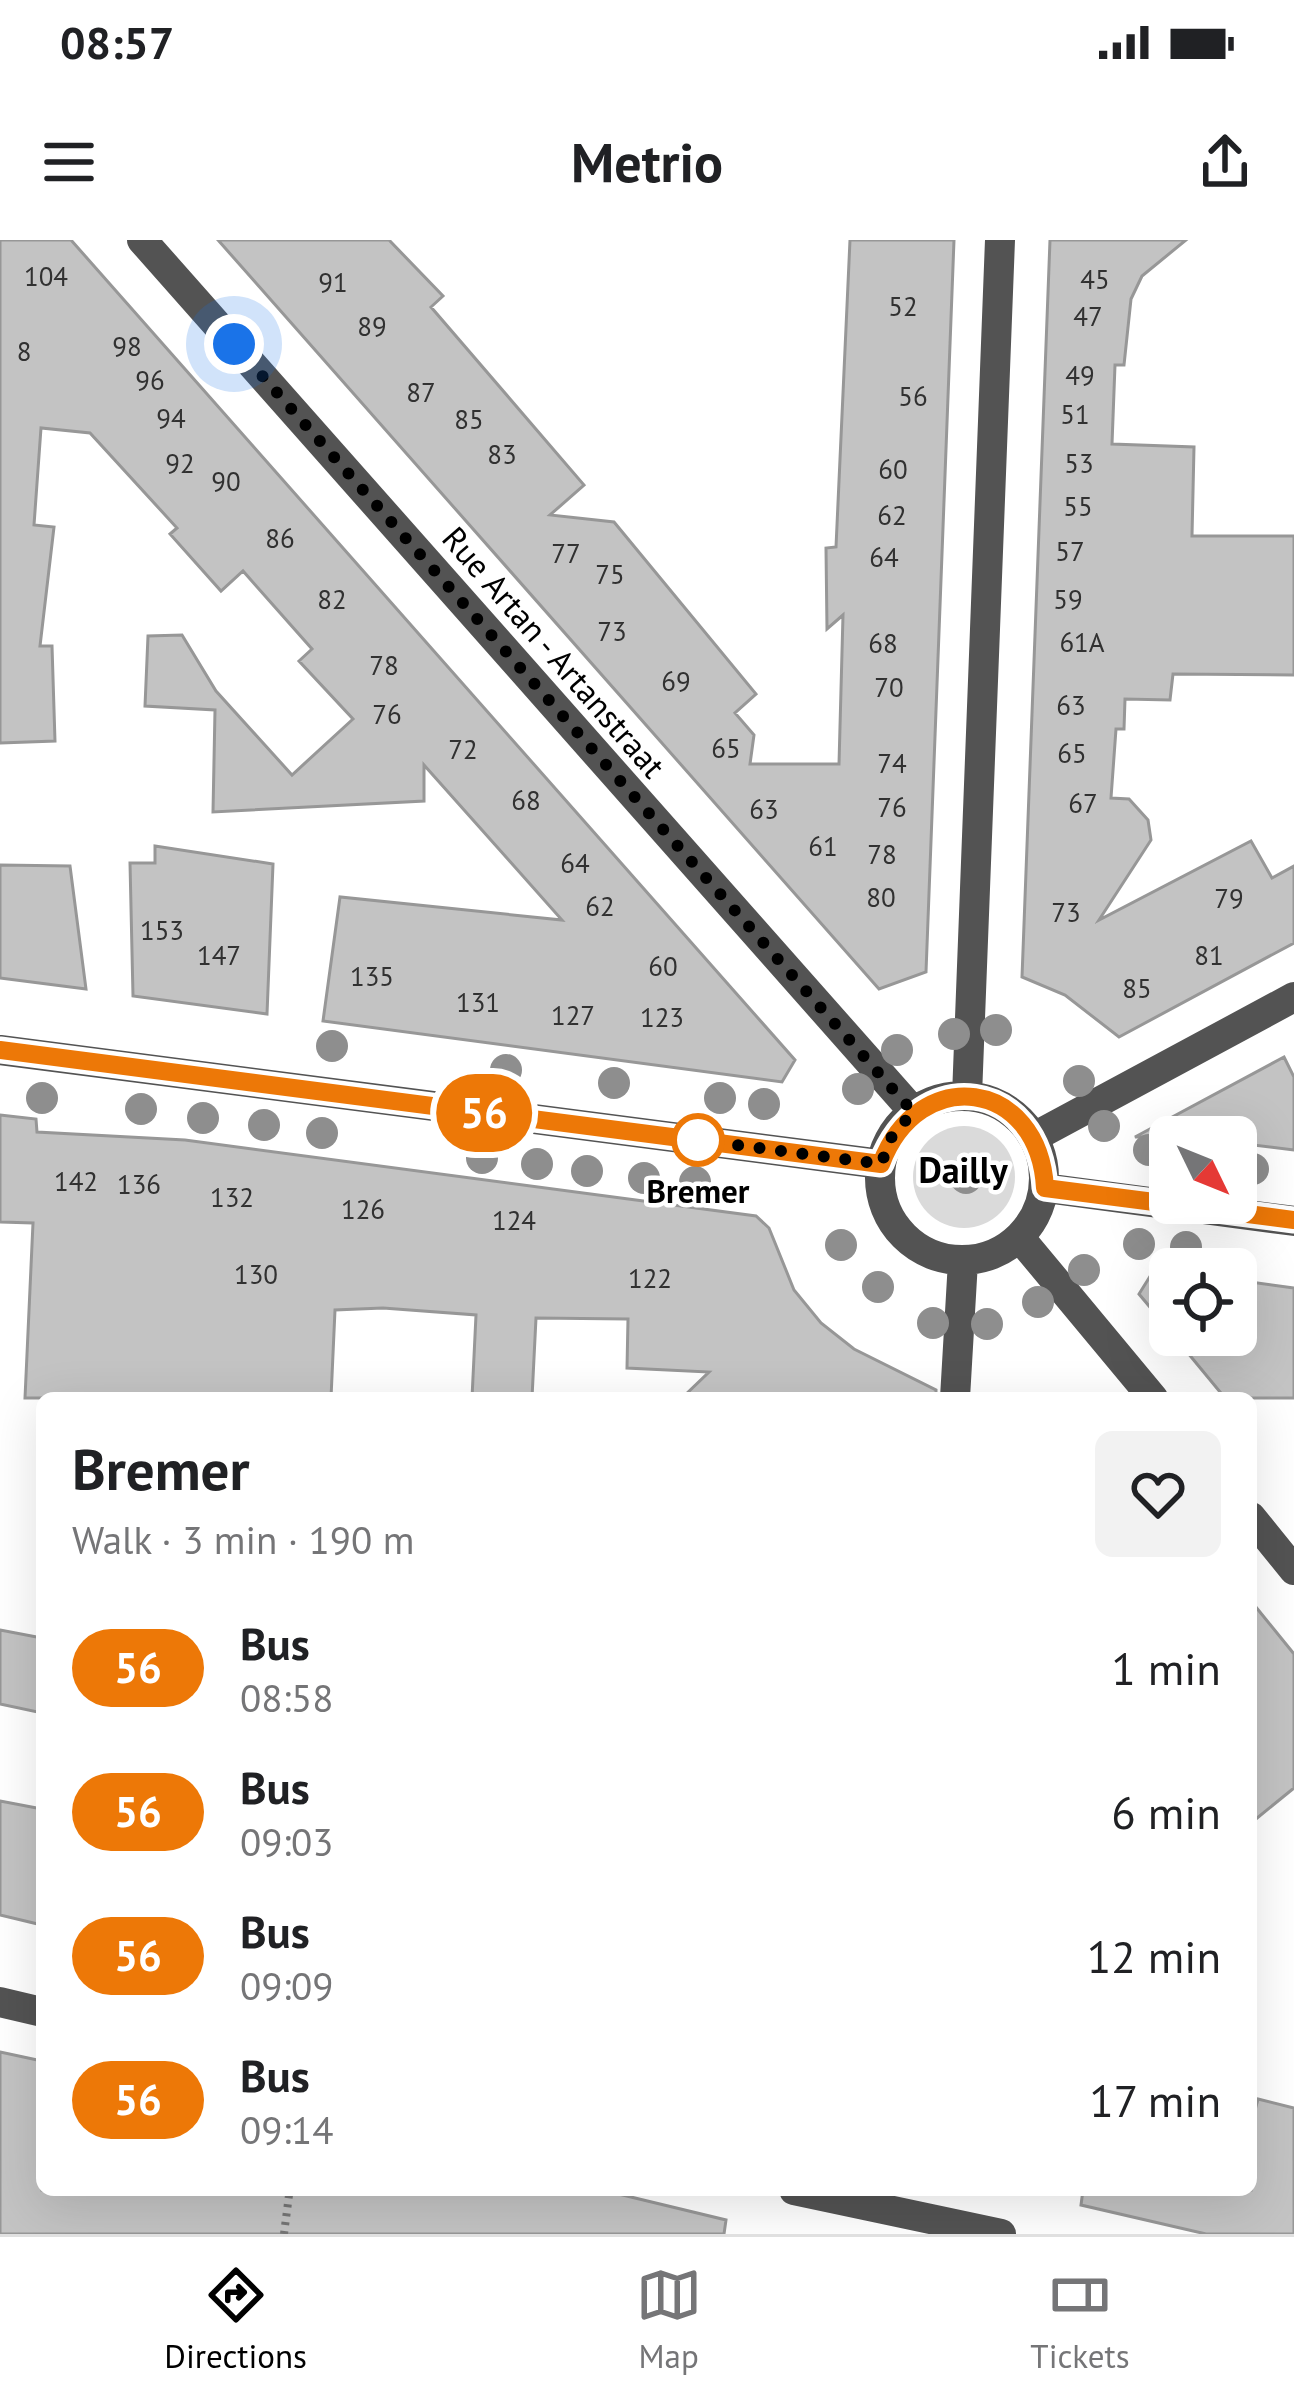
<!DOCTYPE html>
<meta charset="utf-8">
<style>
:root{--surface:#fff;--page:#f2f2f2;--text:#202124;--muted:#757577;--line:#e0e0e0;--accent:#000}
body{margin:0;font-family:"PT Sans",sans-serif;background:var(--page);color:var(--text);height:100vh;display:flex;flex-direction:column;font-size:45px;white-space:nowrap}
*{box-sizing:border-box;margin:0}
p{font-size:39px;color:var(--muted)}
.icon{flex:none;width:66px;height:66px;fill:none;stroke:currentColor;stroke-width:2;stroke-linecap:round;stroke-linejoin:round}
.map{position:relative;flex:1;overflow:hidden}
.sheet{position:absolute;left:36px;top:1152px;width:1221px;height:804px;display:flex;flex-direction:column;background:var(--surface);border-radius:18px;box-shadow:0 12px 48px #0002}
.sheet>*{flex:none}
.badge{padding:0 24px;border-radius:39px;font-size:42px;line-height:78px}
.needle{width:78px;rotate:133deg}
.tools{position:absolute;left:1149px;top:876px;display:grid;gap:24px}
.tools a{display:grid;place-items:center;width:108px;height:108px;border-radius:18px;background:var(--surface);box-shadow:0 12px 48px #0002;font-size:60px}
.you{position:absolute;width:60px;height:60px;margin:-30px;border:9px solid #fff;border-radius:50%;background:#1a73e8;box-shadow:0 0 0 18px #1a73e833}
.map>.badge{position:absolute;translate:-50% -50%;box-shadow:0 0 0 6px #fff}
.round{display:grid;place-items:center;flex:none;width:126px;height:126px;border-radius:18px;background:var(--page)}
.head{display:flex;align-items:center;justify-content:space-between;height:204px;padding:0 36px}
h1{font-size:57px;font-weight:700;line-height:90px}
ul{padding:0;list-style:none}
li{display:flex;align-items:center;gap:36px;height:144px;padding:0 36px}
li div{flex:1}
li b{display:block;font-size:45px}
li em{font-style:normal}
li .badge{min-width:132px;font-weight:700;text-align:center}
.status{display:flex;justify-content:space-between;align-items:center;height:84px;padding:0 60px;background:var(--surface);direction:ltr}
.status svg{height:33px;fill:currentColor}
header{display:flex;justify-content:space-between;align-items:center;height:156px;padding:0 36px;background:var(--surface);font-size:54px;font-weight:700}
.menu{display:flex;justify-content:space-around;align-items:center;height:168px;border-top:3px solid var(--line);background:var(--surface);font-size:33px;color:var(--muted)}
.menu a{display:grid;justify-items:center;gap:6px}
.menu .current{color:var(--accent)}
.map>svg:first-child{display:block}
.green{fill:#dadada}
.building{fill:#c3c3c3;stroke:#979797;stroke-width:3}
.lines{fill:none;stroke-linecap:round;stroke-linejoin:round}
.path{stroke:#757575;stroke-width:8;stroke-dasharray:3 6;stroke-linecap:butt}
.minor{stroke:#535353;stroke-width:30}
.tree{fill:#8e8e8e}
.line-casing{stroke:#fff;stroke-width:27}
.line{stroke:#ed7807;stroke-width:18}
.walk{stroke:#000;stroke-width:12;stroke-dasharray:0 21.6}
.stop-dot{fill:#fff;stroke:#ed7807;stroke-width:6}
.labels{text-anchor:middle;stroke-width:9;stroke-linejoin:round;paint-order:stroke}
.number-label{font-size:27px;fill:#313131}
.street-label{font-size:33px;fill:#000;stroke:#fff}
.stop-label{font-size:33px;font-weight:bold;fill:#000;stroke:#fff}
.neighbourhood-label{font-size:36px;font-weight:bold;fill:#000;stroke:#fff}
</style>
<div class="status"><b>08:57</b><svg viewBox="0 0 49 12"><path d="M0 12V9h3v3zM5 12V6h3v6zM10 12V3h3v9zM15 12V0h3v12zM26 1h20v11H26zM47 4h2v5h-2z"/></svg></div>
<header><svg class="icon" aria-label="menu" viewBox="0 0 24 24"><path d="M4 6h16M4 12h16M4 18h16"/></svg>Metrio<svg class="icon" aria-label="share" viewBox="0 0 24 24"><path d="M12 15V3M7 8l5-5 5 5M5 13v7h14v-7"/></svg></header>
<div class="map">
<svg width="1294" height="1994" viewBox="0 0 1294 1994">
<rect width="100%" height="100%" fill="#fff"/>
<!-- green -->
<path class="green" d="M913 937a51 51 0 1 1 102 0a51 51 0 1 1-102 0Z"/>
<!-- building -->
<path class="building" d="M 0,0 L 71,0 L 795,820 L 782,842 L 323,781 L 340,657 L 562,680 L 424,525 L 424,561 L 213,572 L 215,470 L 145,466 L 148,396 L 182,395 L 216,451 L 292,535 L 353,479 L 299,421 L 312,409 L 243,331 L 221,351 L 170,294 L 177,288 L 90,193 L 41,188 L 34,285 L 54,287 L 40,406 L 52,406 L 55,501 L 0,503 Z
M 218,0 L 389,0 L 443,56 L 431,67 L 584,245 L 550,275 L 614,282 L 756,454 L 735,473 L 754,495 L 750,524 L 839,524 L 843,375 L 827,389 L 826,308 L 836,307 L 850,0 L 954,0 L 926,732 L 879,749 Z
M 1050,0 L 1186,0 L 1142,36 L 1131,59 L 1124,125 L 1115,125 L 1112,204 L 1194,207 L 1192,296 L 1294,296 L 1294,435 L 1173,434 L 1170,460 L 1125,459 L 1124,489 L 1116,489 L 1111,558 L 1129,559 L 1148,580 L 1151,600 L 1099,680 L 1251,601 L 1272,638 L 1294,626 L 1294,703 L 1119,797 L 1065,755 L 1022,737 Z
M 155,606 L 273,624 L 267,774 L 133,756 L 130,623 L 155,623 Z
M 0,625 L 70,626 L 86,749 L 0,738 Z
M 1284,817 L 1294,837 L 1294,910 L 1236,903 L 1236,897 L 1135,897 Z
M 0,875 L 36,879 L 37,892 L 185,900 L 756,976 L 769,988 L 794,1050 L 821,1083 L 854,1109 L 936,1150 L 936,1158 L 682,1158 L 709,1132 L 627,1128 L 628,1079 L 536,1078 L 532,1158 L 472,1158 L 476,1075 L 383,1068 L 335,1070 L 331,1158 L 25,1158 L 33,983 L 0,982 Z
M 1154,1030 L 1170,1032 L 1170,1091 L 1139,1054 Z
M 1236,1040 L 1294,1048 L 1294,1158 L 1225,1158 L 1173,1095 L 1236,1095 Z
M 1251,1361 L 1294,1414 L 1294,1548 L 1251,1583 Z
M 0,1390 L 42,1398 L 42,1473 L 0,1464 Z
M 0,1561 L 42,1569 L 42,1685 L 0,1675 Z
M 0,1812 L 42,1821 L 42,1950 L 602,1950 L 726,1980 L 724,1994 L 0,1994 Z
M 1258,1859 L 1294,1868 L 1294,1994 L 1206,1994 L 1081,1965 L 1083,1950 L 1251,1950 L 1251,1885 Z"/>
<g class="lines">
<!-- path -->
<path class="path" d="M 284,1994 L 289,1955"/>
<!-- minor -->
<path class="minor" d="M 142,0 L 913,871
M 0,810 L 881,924
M880 938a82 82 0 1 1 164 0a82 82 0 1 1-164 0Z
M 967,856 L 1000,0
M 1034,897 L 1294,757
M 1045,948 L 1294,981
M 1020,998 L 1153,1158
M 955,1158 L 963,1021
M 1251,1277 L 1294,1330
M 0,1762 L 42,1772
M 794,1950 L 1001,1994"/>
</g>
<!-- trees -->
<g class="tree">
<circle cx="996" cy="790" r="16"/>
<circle cx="954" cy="794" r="16"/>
<circle cx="332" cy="806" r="16"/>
<circle cx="897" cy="810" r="16"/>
<circle cx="506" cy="830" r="16"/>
<circle cx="1079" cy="841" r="16"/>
<circle cx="614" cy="843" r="16"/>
<circle cx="858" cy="849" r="16"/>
<circle cx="42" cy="858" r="16"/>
<circle cx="720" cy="858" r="16"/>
<circle cx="764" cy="864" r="16"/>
<circle cx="141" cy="869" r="16"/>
<circle cx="203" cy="878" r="16"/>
<circle cx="264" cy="885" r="16"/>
<circle cx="1104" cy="886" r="16"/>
<circle cx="322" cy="893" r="16"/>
<circle cx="1149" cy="910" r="16"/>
<circle cx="482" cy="918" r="16"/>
<circle cx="537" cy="924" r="16"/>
<circle cx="1253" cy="929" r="16"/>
<circle cx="587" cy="931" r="16"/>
<circle cx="644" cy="938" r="16"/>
<circle cx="966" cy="938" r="16"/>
<circle cx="695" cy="942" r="16"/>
<circle cx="1139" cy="1004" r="16"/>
<circle cx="841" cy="1005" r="16"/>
<circle cx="1186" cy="1007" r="16"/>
<circle cx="1084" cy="1030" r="16"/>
<circle cx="878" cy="1047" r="16"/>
<circle cx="1038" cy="1062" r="16"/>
<circle cx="933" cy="1083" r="16"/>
<circle cx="987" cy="1084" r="16"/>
</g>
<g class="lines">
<defs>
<path id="line" d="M 0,810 L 881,924 C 919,823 1039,839 1045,948 L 1294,980"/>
</defs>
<!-- line casing -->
<use href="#line" class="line-casing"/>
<!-- line -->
<use href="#line" class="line"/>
<!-- walk -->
<path class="walk" d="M 234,104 L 913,872 L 892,896 L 881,924 L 698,900"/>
</g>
<!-- markers -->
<circle class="stop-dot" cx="698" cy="900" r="24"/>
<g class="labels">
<!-- number labels -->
<g class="number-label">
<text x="46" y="46">104</text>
<text x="1095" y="49">45</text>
<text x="333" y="52">91</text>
<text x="903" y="76">52</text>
<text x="1088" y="86">47</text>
<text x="372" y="96">89</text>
<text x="127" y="116">98</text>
<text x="24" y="121">8</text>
<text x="1080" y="145">49</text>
<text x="150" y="150">96</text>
<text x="421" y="162">87</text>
<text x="913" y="166">56</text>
<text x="1075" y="184">51</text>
<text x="171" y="188">94</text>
<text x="469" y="189">85</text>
<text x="502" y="224">83</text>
<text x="180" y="233">92</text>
<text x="1079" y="233">53</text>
<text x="893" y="239">60</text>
<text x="226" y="251">90</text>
<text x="1078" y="276">55</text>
<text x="892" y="285">62</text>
<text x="280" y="308">86</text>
<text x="1070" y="321">57</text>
<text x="566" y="323">77</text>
<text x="884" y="327">64</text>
<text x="610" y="344">75</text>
<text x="332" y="369">82</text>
<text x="1068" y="369">59</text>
<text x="612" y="401">73</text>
<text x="1082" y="412">61A</text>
<text x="883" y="413">68</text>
<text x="384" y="435">78</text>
<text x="676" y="451">69</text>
<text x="889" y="457">70</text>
<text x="1071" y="475">63</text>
<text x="387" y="484">76</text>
<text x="726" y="518">65</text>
<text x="463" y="519">72</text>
<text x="1072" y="523">65</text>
<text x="892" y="533">74</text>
<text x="526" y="570">68</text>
<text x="1083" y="573">67</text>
<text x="892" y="577">76</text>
<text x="764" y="579">63</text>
<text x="823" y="616">61</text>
<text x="882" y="624">78</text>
<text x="575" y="633">64</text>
<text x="881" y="667">80</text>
<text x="1229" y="668">79</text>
<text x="600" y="676">62</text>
<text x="1066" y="682">73</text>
<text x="162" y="700">153</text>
<text x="219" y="725">147</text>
<text x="1209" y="725">81</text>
<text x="663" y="736">60</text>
<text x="372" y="746">135</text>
<text x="1137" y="758">85</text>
<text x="478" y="772">131</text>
<text x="573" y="785">127</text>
<text x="662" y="787">123</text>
<text x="76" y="951">142</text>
<text x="139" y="954">136</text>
<text x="232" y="967">132</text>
<text x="363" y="979">126</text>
<text x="514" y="990">124</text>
<text x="256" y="1044">130</text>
<text x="650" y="1048">122</text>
</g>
<!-- street labels -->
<g class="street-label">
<text transform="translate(554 412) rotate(49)" y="12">Rue Artan - Artanstraat</text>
</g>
<!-- stop labels -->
<g class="stop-label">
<text x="698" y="963">Bremer</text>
</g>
<!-- neighbourhood labels -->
<g class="neighbourhood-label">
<text x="963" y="943">Dailly</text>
</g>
</g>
</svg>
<div class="tools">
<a><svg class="needle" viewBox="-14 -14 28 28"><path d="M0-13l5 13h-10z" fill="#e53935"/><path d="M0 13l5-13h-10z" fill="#757577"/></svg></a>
<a><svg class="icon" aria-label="locate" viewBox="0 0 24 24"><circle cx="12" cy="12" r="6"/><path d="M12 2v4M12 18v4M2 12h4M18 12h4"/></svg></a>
</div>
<div class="you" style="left:234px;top:104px"></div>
<b class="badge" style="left:484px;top:873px;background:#ed7807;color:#fff">56</b>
<section class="sheet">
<div class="head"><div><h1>Bremer</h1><p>Walk · 3 min · 190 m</p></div><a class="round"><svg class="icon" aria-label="heart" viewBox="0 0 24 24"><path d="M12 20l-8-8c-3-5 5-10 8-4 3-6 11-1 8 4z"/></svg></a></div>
<ul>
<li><span class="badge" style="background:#ed7807;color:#fff">56</span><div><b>Bus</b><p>08:58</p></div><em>1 min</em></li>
<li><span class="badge" style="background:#ed7807;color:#fff">56</span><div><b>Bus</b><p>09:03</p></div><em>6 min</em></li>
<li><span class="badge" style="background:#ed7807;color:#fff">56</span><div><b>Bus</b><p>09:09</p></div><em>12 min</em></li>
<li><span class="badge" style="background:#ed7807;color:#fff">56</span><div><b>Bus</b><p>09:14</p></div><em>17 min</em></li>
</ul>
</section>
</div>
<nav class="menu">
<a class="current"><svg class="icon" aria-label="directions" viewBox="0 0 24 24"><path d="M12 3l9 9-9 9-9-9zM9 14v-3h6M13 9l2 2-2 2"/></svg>Directions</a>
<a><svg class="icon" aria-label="map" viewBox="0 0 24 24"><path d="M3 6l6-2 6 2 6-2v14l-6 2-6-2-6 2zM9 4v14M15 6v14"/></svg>Map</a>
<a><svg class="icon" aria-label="tickets" viewBox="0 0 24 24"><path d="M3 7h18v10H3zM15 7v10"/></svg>Tickets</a>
</nav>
